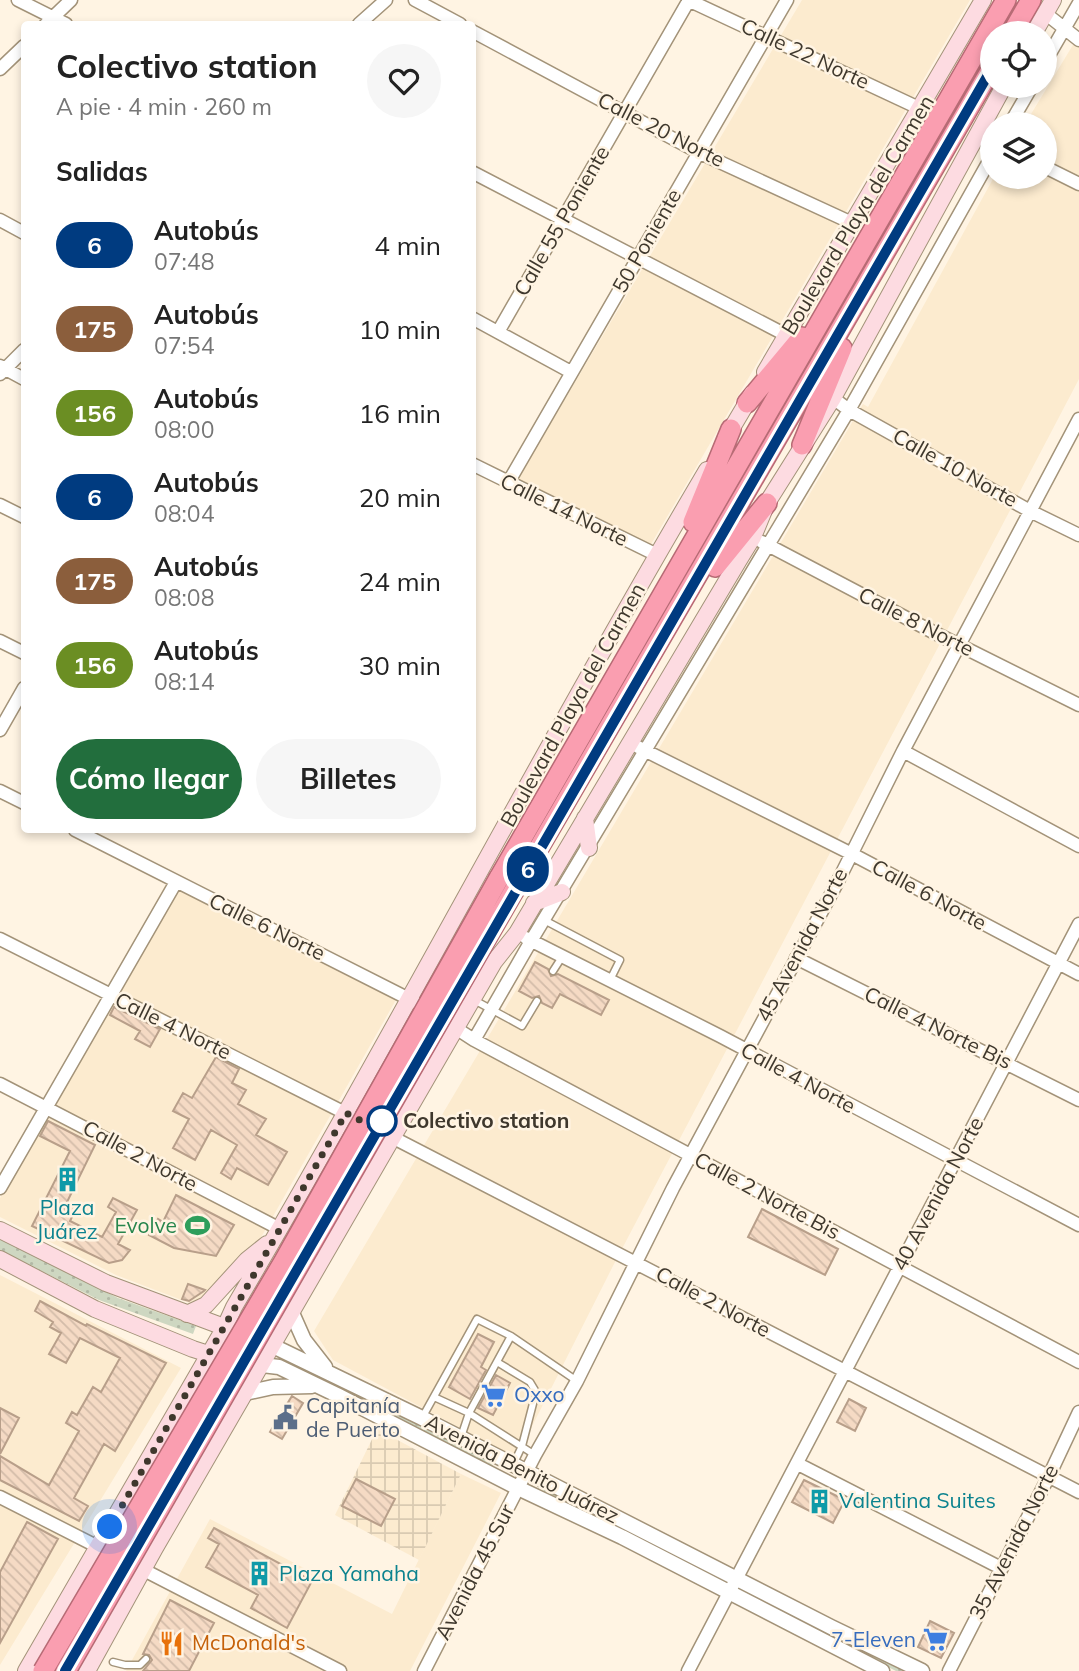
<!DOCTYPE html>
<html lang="es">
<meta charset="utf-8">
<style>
:root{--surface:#fff;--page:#f6f6f6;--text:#222;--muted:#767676;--accent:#226e3d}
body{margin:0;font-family:Mulish,sans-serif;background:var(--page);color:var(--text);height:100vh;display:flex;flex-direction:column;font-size:26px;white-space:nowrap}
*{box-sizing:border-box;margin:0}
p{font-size:23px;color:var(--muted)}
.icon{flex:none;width:38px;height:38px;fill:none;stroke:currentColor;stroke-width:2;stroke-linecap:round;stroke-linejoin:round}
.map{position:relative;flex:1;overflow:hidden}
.drawer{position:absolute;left:21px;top:21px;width:455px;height:812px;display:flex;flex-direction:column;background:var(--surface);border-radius:7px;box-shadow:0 4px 10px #0003}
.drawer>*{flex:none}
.badge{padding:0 14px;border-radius:23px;font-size:24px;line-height:46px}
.fabs{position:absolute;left:980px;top:21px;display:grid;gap:14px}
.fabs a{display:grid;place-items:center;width:77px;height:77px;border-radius:50%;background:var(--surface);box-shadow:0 4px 10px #0003;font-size:35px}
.you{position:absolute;width:35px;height:35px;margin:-18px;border:5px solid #fff;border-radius:50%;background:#1a73e8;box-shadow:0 0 0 10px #1a73e833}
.map>.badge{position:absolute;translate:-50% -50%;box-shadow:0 0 0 4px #fff}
h2{padding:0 35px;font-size:26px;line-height:63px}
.round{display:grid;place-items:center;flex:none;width:74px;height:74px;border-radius:37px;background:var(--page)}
.summary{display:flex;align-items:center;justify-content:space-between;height:119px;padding:0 35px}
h1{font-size:33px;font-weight:700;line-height:52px}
.button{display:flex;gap:14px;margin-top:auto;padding:14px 35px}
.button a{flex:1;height:80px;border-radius:42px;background:var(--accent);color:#fff;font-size:28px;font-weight:700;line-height:80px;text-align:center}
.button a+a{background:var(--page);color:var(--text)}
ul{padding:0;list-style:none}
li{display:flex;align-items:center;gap:21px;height:84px;padding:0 35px}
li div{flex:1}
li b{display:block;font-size:26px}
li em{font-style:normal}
li .badge{min-width:77px;font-weight:700;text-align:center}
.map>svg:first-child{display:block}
.built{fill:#fcebcf}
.industrial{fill:url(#industrial-grid)}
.grass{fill:url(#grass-dots)}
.building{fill:url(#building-back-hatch);stroke:#b89f8a;stroke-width:2}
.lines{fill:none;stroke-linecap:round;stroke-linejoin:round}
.service-casing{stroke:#a39379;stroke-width:9}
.minor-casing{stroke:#a39379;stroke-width:15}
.tertiary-casing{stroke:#a39379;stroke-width:17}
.secondary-casing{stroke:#a39379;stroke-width:18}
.trunk-casing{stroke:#b76b75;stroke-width:22}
.service{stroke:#fff;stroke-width:6}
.minor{stroke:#fff;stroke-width:12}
.tertiary{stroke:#fff;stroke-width:14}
.secondary{stroke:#fddbe1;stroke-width:16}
.trunk{stroke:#fa9eb0;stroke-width:19}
.trunk-bridge-casing{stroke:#b76b75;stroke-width:22;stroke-linecap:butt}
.trunk-bridge{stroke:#fa9eb0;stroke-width:19}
.line-casing{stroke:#fff;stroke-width:16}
.line{stroke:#003b80;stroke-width:10}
.walk{stroke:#3f382d;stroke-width:7;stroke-dasharray:0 12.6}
.stop-dot{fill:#fff;stroke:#003b80;stroke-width:3.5}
.labels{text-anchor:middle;stroke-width:5;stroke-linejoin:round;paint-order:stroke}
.street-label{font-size:21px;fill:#3f382d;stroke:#fff4e3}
.stop-label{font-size:21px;font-weight:bold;fill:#3f382d;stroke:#fff4e3;text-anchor:start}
.culture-label{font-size:21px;fill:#0d838f;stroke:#fff4e3;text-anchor:start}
.leisure-label{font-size:21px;fill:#27864d;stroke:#fff4e3;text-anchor:end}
.shop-label{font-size:21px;fill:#366cbe;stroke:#fff4e3;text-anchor:start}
.service-label{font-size:21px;fill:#4e5e75;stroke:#fff4e3;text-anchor:start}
.food-label{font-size:21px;fill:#c56008;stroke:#fff4e3;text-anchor:start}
</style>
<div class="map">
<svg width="1079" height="1671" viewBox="0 0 1079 1671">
<defs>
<pattern id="industrial-grid" width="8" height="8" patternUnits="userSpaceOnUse" patternTransform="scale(1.75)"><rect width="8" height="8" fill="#fcebcf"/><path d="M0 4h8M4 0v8" fill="none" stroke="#d9cab2"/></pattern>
<pattern id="grass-dots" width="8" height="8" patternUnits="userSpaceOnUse" patternTransform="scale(1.75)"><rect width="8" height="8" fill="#ced7c1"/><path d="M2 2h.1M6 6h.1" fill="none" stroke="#b2b9a6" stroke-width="1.8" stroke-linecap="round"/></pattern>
<pattern id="building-back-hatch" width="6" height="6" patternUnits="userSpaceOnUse" patternTransform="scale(1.75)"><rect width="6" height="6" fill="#f5dac4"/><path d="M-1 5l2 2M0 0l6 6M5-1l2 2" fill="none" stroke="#d3bca9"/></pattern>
</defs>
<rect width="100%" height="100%" fill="#fff4e3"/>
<!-- built -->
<path class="built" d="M 802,0 L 970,0 L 647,551 L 514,485 Z
M 1079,35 L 1079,379 L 614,1264 L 516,1458 L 333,1360 L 314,1331 L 863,404 L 868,407 L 994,177 L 1045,177 L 1045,124 L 1025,124 Z
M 177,887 L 397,998 L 259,1241 L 200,1307 L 116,1275 L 0,1217 L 0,1198 Z
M 0,1275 L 181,1368 L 0,1665 Z
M 461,1474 L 501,1493 L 410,1671 L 126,1671 L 210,1519 L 392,1614 Z"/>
<!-- industrial -->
<path class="industrial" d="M 377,1429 L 461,1474 L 419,1560 L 335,1515 Z"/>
<!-- grass -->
<path class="grass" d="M 0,1239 L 118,1298 L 196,1326 L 193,1334 L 99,1300 L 0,1250 Z
M 283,1358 L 491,1462 L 493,1466 L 490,1467 L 282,1362 L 280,1359 Z
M 532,1481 L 710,1572 L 712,1575 L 708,1576 L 540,1489 Z
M 750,1593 L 905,1671 L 896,1671 L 750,1597 Z"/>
<!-- building -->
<path class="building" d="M 535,962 L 548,969 L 551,976 L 558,974 L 609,1000 L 601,1015 L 560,994 L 552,1008 L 542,1003 L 539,996 L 532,998 L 519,991 Z
M 114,1007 L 160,1029 L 150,1047 L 135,1039 L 140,1031 L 110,1015 Z
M 216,1057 L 239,1069 L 232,1083 L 246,1090 L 238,1104 L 266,1119 L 256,1135 L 287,1152 L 268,1185 L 237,1168 L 231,1179 L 221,1173 L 237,1145 L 211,1130 L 195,1160 L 173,1148 L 189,1119 L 173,1111 L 183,1093 L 192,1098 Z
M 48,1121 L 95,1145 L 67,1202 L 77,1207 L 70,1221 L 102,1237 L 116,1212 L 108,1207 L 113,1198 L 137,1210 L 118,1244 L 130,1250 L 122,1260 L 109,1263 L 32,1226 L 70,1151 L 40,1136 Z
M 176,1195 L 234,1225 L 216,1256 L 174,1248 L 149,1235 L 158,1219 L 163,1222 Z
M 762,1209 L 838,1249 L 825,1275 L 748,1237 Z
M 188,1284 L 205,1290 L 204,1291 L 189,1301 L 182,1299 Z
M 40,1301 L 86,1326 L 87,1324 L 166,1363 L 115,1451 L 104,1444 L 74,1498 L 88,1506 L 79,1521 L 0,1480 L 0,1456 L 49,1485 L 79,1431 L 66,1423 L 72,1412 L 77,1415 L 93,1387 L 101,1392 L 120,1358 L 80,1338 L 66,1363 L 49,1354 L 61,1333 L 50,1327 L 53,1322 L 35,1311 Z
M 478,1334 L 494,1342 L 481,1367 L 486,1370 L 470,1399 L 449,1387 Z
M 496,1375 L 510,1383 L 493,1415 L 478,1408 Z
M 292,1396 L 303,1403 L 282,1439 L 270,1432 Z
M 849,1399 L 866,1408 L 855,1431 L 837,1422 Z
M 0,1408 L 19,1418 L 0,1454 Z
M 356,1479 L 395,1499 L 381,1526 L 342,1506 Z
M 804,1480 L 845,1500 L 833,1523 L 792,1502 Z
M 27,1522 L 58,1539 L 0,1643 L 0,1572 Z
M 214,1528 L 312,1581 L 287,1628 L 251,1608 L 258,1595 L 206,1567 L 219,1544 L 208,1538 Z
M 170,1600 L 214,1623 L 189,1671 L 143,1671 L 152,1660 L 149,1655 L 143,1654 Z
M 930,1621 L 954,1633 L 941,1658 L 918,1647 Z"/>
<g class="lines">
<defs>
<path id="service" d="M 544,920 L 620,960 L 609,982
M 553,971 L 562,957
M 474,1000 L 522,1026 L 537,1001
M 497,1362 L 530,1382 L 536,1392 L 522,1446 L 513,1465
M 434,1397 L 469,1413 L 535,1455
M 422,1418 L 477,1319 L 511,1336 L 577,1381
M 461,1437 L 469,1413 L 511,1336
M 113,1662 L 125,1665 L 140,1665 L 146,1659"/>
<path id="minor" d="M 18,0 L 66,24
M 415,0 L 460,24
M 688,0 L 921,109
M 1045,13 L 1079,40
M 46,24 L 71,0
M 359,24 L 386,0
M 472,31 L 698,152 L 852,223
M 1045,62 L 1079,3
M 0,69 L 24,46
M 1010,124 L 1032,86
M 978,132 L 992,141
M 1045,167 L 1079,184
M 472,172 L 786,335
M 0,220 L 24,233
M 472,318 L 571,372
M 498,332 L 689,0
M 0,366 L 24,379
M 0,374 L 24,350
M 833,398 L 849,410 L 1030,511 L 1079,535
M 472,464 L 657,555
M 508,483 L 787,0
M 0,505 L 24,517
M 762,542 L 933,632 L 1079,705
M 0,641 L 24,653
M 0,730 L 24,688
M 638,747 L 850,853 L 1079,974
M 903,751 L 1079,846
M 0,791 L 24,803
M 75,830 L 415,1002
M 526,938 L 720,1036 L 1079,1225
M 0,939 L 351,1116
M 796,958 L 1079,1100
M 451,1025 L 474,1040 L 1079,1362
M 474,1040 L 531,941 L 849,410 L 992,156
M 0,1084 L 280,1229
M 386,1134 L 1079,1492
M 0,1188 L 176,882
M 798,1464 L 1001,1568
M 0,1497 L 106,1551
M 138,1567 L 340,1671
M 424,1671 L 535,1455 L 577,1381 L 673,1188 L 836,885 L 903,751 L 1079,419
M 688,1671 L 1079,924
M 949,1671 L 1049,1476 L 1079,1412"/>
<path id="tertiary" d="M 292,1313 L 304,1340 L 325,1367
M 273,1346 L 422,1418 L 831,1627 L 922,1671
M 262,1365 L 279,1367 L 337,1395 L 518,1488 L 622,1537 L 882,1671
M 245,1393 L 273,1387 L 312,1386"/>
<path id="secondary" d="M 1034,33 L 1053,0
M 765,372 L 983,0
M 726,438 L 752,394
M 585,818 L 589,848
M 534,903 L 562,892
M 0,1230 L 106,1283 L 232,1330
M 0,1259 L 95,1309 L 193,1349 L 218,1357
M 187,1314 L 206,1305 L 247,1260 L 267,1244
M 26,1671 L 225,1327 L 234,1307 C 397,1030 544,746 707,470
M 87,1671 L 155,1548 L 494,962 L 517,933 L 739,560 L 753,537 L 767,503 L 833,398 L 1004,86"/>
<path id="trunk" d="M 1012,33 L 1031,0
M 747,403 L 802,337
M 802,445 L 842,348
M 693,522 L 731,429
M 715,567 L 767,503
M 499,878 L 1006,0
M 515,889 L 992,68"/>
</defs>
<!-- service casing -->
<use href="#service" class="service-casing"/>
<!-- minor casing -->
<use href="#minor" class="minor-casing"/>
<!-- tertiary casing -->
<use href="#tertiary" class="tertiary-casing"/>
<!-- secondary casing -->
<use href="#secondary" class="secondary-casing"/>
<!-- trunk casing -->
<use href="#trunk" class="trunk-casing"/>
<!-- service -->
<use href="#service" class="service"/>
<!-- minor -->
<use href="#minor" class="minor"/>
<!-- tertiary -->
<use href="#tertiary" class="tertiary"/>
<!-- secondary -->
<use href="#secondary" class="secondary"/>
<!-- trunk -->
<use href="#trunk" class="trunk"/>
<defs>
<path id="trunk-bridge" d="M 43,1671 L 284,1261 L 499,878
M 66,1671 L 515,889"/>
</defs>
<!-- trunk-bridge casing -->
<use href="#trunk-bridge" class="trunk-bridge-casing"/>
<!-- trunk-bridge -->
<use href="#trunk-bridge" class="trunk-bridge"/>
</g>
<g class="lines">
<defs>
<path id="line" d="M 65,1671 L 992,68"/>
</defs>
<!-- line casing -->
<use href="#line" class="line-casing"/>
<!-- line -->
<use href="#line" class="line"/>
<!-- walk -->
<path class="walk" d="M 110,1527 L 346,1113 L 383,1132 L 382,1121"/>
</g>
<!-- icons -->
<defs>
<symbol id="building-bare" viewBox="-9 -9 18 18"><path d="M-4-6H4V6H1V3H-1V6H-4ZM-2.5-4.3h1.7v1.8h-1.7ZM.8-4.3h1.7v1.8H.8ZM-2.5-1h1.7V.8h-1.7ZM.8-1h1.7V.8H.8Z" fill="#0f9aa8" stroke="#fff4e3" stroke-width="2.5" paint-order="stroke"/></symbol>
<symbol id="stadium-bare" viewBox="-9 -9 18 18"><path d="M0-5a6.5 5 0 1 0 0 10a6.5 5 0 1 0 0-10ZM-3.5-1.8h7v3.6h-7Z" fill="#2e9e5b" stroke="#fff4e3" stroke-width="2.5" paint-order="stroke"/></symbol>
<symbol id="supermarket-bare" viewBox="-9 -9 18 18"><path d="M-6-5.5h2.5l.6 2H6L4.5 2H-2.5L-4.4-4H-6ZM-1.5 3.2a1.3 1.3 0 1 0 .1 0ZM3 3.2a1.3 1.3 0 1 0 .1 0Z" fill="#3f7fe0" stroke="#fff4e3" stroke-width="2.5" paint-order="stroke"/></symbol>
<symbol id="civic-bare" viewBox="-9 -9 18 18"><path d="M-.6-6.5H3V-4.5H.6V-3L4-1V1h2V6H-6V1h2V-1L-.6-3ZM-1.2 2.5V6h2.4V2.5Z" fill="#5c6f8a" stroke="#fff4e3" stroke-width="2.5" paint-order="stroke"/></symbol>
<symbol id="restaurant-bare" viewBox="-9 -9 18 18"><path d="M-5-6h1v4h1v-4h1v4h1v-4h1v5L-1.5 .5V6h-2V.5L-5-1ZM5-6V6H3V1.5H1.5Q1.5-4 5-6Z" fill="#e8710a" stroke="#fff4e3" stroke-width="2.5" paint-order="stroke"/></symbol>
</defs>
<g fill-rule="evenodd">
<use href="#building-bare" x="50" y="1162" width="35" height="35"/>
<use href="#stadium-bare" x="180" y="1208" width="35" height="35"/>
<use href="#supermarket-bare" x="476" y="1378" width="35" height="35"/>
<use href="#civic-bare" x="268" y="1400" width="35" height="35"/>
<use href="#building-bare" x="802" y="1484" width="35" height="35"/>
<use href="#building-bare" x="242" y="1556" width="35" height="35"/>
<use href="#supermarket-bare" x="918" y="1622" width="35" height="35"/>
<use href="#restaurant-bare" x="154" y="1626" width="35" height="35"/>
</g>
<!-- markers -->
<circle class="stop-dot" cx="382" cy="1121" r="14"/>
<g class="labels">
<!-- street labels -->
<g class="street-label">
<text transform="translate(805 54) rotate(25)" y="7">Calle 22 Norte</text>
<text transform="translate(661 130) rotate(27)" y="7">Calle 20 Norte</text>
<text transform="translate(858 215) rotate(-59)" y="7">Boulevard Playa del Carmen</text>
<text transform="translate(562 221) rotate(-60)" y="7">Calle 55 Poniente</text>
<text transform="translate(647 241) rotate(-60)" y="7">50 Poniente</text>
<text transform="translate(955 468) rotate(29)" y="7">Calle 10 Norte</text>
<text transform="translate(564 510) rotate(26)" y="7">Calle 14 Norte</text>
<text transform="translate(916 622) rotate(27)" y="7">Calle 8 Norte</text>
<text transform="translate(573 705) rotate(-61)" y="7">Boulevard Playa del Carmen</text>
<text transform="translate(929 895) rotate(28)" y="7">Calle 6 Norte</text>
<text transform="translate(267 927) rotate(26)" y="7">Calle 6 Norte</text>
<text transform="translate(802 945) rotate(-62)" y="7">45 Avenida Norte</text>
<text transform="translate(173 1026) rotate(26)" y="7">Calle 4 Norte</text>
<text transform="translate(938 1028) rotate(26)" y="7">Calle 4 Norte Bis</text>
<text transform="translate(798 1078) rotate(28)" y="7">Calle 4 Norte</text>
<text transform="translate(140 1156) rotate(28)" y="7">Calle 2 Norte</text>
<text transform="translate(938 1194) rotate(-62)" y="7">40 Avenida Norte</text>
<text transform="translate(767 1196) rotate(28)" y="7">Calle 2 Norte Bis</text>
<text transform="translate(713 1302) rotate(28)" y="7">Calle 2 Norte</text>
<text transform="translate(522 1469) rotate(27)" y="7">Avenida Benito Juárez</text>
<text transform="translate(1014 1542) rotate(-63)" y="7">35 Avenida Norte</text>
<text transform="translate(475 1572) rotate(-63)" y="7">Avenida 45 Sur</text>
</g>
<!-- stop labels -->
<g class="stop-label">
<text x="403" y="1128">Colectivo station</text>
</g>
<!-- culture labels -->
<g class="culture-label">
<text x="67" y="1215" text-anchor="middle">Plaza<tspan x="67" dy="24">Juárez</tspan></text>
<text x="839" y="1508">Valentina Suites</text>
<text x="279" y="1581">Plaza Yamaha</text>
</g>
<!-- leisure labels -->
<g class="leisure-label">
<text x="177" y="1233">Evolve</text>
</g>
<!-- shop labels -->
<g class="shop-label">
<text x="514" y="1402">Oxxo</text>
<text x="916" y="1647" text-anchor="end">7-Eleven</text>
</g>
<!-- service labels -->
<g class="service-label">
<text x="306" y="1413">Capitanía<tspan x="306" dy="24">de Puerto</tspan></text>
</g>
<!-- food labels -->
<g class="food-label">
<text x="192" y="1650">McDonald's</text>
</g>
</g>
</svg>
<div class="fabs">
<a><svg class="icon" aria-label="locate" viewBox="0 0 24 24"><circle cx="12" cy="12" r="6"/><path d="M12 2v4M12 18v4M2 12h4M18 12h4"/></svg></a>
<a><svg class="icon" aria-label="layers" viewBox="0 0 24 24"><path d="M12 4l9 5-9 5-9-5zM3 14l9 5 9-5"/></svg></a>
</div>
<div class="you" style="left:110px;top:1527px"></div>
<b class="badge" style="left:528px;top:869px;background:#003b80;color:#fff">6</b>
<section class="drawer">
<div class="summary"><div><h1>Colectivo station</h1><p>A pie · 4 min · 260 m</p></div><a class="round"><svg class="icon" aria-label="heart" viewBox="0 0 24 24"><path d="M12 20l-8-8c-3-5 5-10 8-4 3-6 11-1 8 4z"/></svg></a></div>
<h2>Salidas</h2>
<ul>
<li><span class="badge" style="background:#003b80;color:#fff">6</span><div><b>Autobús</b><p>07:48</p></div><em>4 min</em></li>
<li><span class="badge" style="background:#8b5e3c;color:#fff">175</span><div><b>Autobús</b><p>07:54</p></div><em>10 min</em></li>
<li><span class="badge" style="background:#6b8e23;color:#fff">156</span><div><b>Autobús</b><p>08:00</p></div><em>16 min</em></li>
<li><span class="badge" style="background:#003b80;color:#fff">6</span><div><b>Autobús</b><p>08:04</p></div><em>20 min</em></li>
<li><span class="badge" style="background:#8b5e3c;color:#fff">175</span><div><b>Autobús</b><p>08:08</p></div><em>24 min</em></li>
<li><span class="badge" style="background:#6b8e23;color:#fff">156</span><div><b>Autobús</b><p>08:14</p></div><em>30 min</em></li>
</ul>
<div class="button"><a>Cómo llegar</a><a>Billetes</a></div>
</section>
</div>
